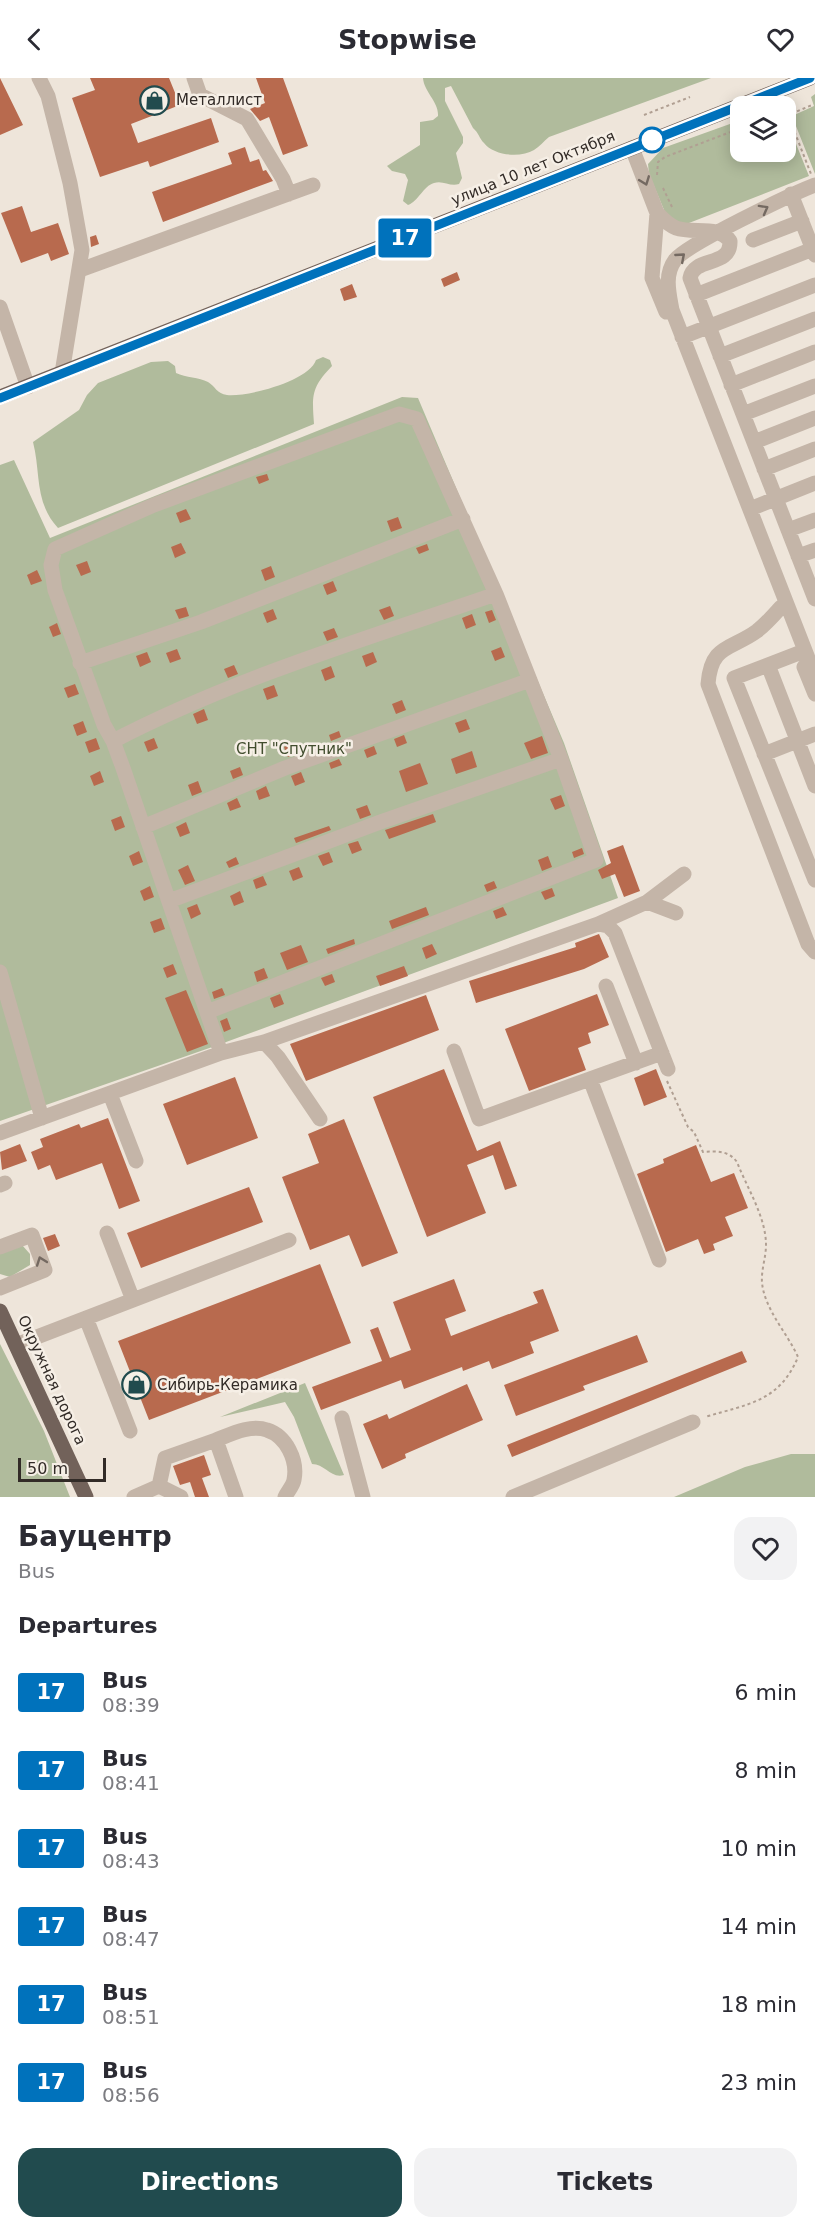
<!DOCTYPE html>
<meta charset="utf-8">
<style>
:root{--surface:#fff;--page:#f2f2f3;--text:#2b2b33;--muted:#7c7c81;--accent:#214b4e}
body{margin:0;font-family:"DejaVu Sans",sans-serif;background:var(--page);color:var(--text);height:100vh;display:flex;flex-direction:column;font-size:22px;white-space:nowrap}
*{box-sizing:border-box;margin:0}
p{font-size:20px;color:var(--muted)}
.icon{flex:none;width:33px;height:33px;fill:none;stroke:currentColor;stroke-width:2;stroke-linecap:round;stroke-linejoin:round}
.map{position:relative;height:1419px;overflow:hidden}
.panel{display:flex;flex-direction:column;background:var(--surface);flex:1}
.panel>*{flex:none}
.badge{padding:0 12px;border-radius:4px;font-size:21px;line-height:39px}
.tools{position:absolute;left:730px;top:18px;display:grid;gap:12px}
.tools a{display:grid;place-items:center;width:66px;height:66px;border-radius:12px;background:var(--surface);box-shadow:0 3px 15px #0003;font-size:30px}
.scale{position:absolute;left:18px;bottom:15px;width:88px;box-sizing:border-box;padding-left:6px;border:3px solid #322b27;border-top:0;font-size:16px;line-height:21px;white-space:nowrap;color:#322b27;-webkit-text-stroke:4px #f6efe6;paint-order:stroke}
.map>.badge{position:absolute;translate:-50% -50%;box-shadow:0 0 0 3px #fff}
h2{padding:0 18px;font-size:22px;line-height:54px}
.round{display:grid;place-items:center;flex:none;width:63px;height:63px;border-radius:18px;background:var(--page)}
.headline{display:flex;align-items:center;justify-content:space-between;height:102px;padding:0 18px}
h1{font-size:28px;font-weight:700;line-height:45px}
.primary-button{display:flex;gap:12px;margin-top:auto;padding:12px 18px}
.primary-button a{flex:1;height:69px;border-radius:18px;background:var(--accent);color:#fff;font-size:24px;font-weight:700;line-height:69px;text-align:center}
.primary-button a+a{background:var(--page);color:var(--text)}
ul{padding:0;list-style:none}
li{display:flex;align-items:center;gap:18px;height:78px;padding:0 18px}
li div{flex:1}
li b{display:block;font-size:22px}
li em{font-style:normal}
li .badge{min-width:66px;font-weight:700;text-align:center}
header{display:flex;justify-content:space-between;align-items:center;height:78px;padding:0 18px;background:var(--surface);font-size:27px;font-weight:700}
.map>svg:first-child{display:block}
.green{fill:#b0bb9c}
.building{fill:#b86a4e}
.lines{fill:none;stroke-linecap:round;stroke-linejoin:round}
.path{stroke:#b09f92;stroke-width:2;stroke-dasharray:3 3;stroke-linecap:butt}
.minor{stroke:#c4b5a8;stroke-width:15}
.major{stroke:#72625a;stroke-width:15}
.oneway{stroke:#746961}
.line-casing{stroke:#fff;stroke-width:14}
.line{stroke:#0072bc;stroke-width:9}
.stop-dot{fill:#fff;stroke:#0072bc;stroke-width:3}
.labels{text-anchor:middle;stroke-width:5;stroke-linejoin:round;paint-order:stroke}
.poi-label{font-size:15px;fill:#322b27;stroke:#f6efe6;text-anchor:start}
.street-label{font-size:15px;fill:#322b27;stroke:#f6efe6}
.park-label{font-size:15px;fill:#414d2e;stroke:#f6efe6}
</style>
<header><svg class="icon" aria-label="back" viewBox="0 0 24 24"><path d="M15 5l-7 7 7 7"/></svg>Stopwise<svg class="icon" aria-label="heart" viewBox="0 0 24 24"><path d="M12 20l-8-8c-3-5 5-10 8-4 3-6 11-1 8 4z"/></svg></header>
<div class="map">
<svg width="815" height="1419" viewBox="0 0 815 1419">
<rect width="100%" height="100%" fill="#eee5da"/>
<!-- green -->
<path class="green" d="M 423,0 L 711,0 L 549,59 C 544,63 539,69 534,72 C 521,80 494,78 484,65 C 479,60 479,55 473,50 L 451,8 L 445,10 L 445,23 L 463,59 L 463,65 L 456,75 L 462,100 L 459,106 C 450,109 443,102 434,105 C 423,108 419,123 408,127 L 403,123 L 408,102 L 405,96 L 392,93 L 387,88 L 420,67 L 420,44 L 433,42 L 438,38 C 439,24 424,14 423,0 Z
M 815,16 L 815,96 L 792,38 L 814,28 L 811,19 Z
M 786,41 L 809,98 L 689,145 L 680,147 L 667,139 L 649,96 L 648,86 L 663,70 L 741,42 L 741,74 L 786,74 Z
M 323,279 L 330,282 L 332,288 C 311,310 312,317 314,346 L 58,450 C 34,424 41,395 33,364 L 79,332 L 87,317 L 98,305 L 151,284 L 168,283 L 175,288 L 176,295 C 186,300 199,299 208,304 C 215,308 217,316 227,317 C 248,319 309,303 316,282 Z
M 402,319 L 418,320 L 564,665 L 618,820 L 218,967 L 0,1043 L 0,387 L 14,382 L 50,460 Z
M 22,1167 L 30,1176 L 30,1187 L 10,1199 L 0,1196 L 0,1172 Z
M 0,1266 L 44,1353 L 70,1419 L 0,1419 Z
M 305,1305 L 344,1397 C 331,1401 325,1386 312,1386 L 294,1339 L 285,1324 L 220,1339 Z
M 791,1376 L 815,1376 L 815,1419 L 674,1419 L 745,1389 Z"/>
<!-- building -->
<path class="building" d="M 0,0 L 23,47 L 0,57 Z
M 90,0 L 169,0 L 180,27 L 131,46 L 138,65 L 211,40 L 219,64 L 150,89 L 148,83 L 100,99 L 72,20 L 95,12 Z
M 256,0 L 283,0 L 308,68 L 283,77 L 269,39 L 260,43 L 250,31 L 265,25 Z
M 245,69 L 250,84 L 259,81 L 263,93 L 266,92 L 273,103 L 163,144 L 152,114 L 232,86 L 228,75 Z
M 22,128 L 31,154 L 58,145 L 69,176 L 51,183 L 48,175 L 21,185 L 1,135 Z
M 96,157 L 99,166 L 91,169 L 90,159 Z
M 457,194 L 460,202 L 444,209 L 441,201 Z
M 352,206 L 357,219 L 344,223 L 340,211 Z
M 267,396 L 269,402 L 259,406 L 256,399 Z
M 186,431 L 191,441 L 180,445 L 176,435 Z
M 398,439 L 402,450 L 391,454 L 387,443 Z
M 181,465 L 186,475 L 175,480 L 171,469 Z
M 427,466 L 429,472 L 419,476 L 416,470 Z
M 87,483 L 91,494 L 81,498 L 76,487 Z
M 271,488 L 275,499 L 265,503 L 261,492 Z
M 37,492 L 42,503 L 31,507 L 27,497 Z
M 333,503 L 337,513 L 327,517 L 323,507 Z
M 390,528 L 394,538 L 384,542 L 379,532 Z
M 186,529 L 189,538 L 179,541 L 175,532 Z
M 273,531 L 277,541 L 267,545 L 263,535 Z
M 492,532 L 496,542 L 489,545 L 485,534 Z
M 472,536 L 476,547 L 466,551 L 462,540 Z
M 57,545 L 61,556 L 53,559 L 49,549 Z
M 334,550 L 338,559 L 327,563 L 323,554 Z
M 501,569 L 505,579 L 495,583 L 491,573 Z
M 177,571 L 181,581 L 170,585 L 166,575 Z
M 147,574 L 151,584 L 140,589 L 136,578 Z
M 373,574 L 377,584 L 366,589 L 362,578 Z
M 234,587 L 238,596 L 228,600 L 224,591 Z
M 331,588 L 335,599 L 325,603 L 321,592 Z
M 75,606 L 79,616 L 68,620 L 64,610 Z
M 274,607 L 278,618 L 267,622 L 263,611 Z
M 402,622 L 406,632 L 396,636 L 392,626 Z
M 204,631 L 208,642 L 197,646 L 193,636 Z
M 466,641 L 470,651 L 459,655 L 455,645 Z
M 83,643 L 87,654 L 77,658 L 73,647 Z
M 339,653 L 341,659 L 331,663 L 329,657 Z
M 404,657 L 407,665 L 397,669 L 394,661 Z
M 542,658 L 548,675 L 531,681 L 524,665 Z
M 96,660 L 100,671 L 89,675 L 85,664 Z
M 154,660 L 158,670 L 148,674 L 144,664 Z
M 295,665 L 299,675 L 288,679 L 284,669 Z
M 374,668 L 377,676 L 367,680 L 364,672 Z
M 472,673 L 477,689 L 456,696 L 451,681 Z
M 339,681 L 342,687 L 331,691 L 329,685 Z
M 420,685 L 428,706 L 406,714 L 399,693 Z
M 240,689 L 243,697 L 233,701 L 230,693 Z
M 100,693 L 104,704 L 94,708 L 90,698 Z
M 301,694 L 305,704 L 295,708 L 291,698 Z
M 198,703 L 202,714 L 192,718 L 188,707 Z
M 266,708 L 270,718 L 259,722 L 256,713 Z
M 561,717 L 565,728 L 555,732 L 550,721 Z
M 237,720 L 241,729 L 230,733 L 227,725 Z
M 367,727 L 371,737 L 360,741 L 356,731 Z
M 433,736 L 436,744 L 389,761 L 385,752 Z
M 121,738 L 125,749 L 115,753 L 111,742 Z
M 186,744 L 190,755 L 180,759 L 176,749 Z
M 329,748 L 331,752 L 296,765 L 294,760 Z
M 358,763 L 362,772 L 352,776 L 348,766 Z
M 623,767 L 640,813 L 624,819 L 615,796 L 602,801 L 598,792 L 611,785 L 607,773 Z
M 582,770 L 584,776 L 574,780 L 572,774 Z
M 139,773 L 143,784 L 133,788 L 129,778 Z
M 329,774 L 333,784 L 323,788 L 318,778 Z
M 548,778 L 552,789 L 542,793 L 538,782 Z
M 236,779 L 239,786 L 229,790 L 226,784 Z
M 188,787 L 195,803 L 185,807 L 178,792 Z
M 299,789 L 303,799 L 293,803 L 289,793 Z
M 263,798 L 267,807 L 256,811 L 253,802 Z
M 494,803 L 497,810 L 487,814 L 484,807 Z
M 150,808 L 154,819 L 144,823 L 140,813 Z
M 552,810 L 555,818 L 545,822 L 541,814 Z
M 240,813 L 244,824 L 234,828 L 230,818 Z
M 197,826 L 201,836 L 191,841 L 187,830 Z
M 426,829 L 429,837 L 392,851 L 389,843 Z
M 503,829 L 507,837 L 496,841 L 493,833 Z
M 161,840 L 165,851 L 154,855 L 150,844 Z
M 599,856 L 609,879 L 584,891 L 476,925 L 469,903 L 576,869 L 575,865 Z
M 354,861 L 355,866 L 328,876 L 326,871 Z
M 432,866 L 437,876 L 426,881 L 422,870 Z
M 301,867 L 308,884 L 287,892 L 280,875 Z
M 173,886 L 177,896 L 167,900 L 163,890 Z
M 404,888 L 408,898 L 380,908 L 376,898 Z
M 264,890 L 268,900 L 257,904 L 254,894 Z
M 332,896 L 335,904 L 325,908 L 321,900 Z
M 222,910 L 225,917 L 214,921 L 212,914 Z
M 186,912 L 208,966 L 187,974 L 165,920 Z
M 280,916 L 284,926 L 274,930 L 270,920 Z
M 597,916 L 609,947 L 588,955 L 591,965 L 578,970 L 586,992 L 529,1013 L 505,951 Z
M 426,917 L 439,952 L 306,1003 L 290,966 Z
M 227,940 L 231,951 L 224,954 L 220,943 Z
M 444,991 L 477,1073 L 500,1063 L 517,1108 L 505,1112 L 493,1077 L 467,1087 L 486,1135 L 427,1159 L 373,1019 Z
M 656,991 L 667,1019 L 644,1028 L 634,1000 Z
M 235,999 L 258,1060 L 187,1087 L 163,1026 Z
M 108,1040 L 140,1123 L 119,1131 L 102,1085 L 56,1102 L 50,1087 L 38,1092 L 31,1074 L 43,1069 L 40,1061 L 79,1046 L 81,1050 Z
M 344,1041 L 398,1175 L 362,1189 L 349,1157 L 310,1172 L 282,1099 L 319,1085 L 308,1056 Z
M 20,1066 L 27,1083 L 2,1092 L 0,1074 Z
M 696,1067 L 711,1104 L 734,1095 L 748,1130 L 725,1139 L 733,1158 L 713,1166 L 715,1172 L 704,1176 L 698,1161 L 666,1174 L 637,1096 L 664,1085 L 663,1081 Z
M 249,1109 L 263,1144 L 141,1190 L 127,1155 Z
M 55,1156 L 60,1168 L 48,1173 L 43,1160 Z
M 320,1186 L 351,1265 L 149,1342 L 118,1263 Z
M 454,1201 L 466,1233 L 445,1241 L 451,1258 L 538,1225 L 533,1214 L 543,1211 L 559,1253 L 530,1264 L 534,1275 L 492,1291 L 489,1283 L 463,1293 L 462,1289 L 404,1311 L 401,1302 L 321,1332 L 312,1309 L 382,1283 L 370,1252 L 378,1249 L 390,1280 L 411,1272 L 393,1224 Z
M 637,1257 L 648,1284 L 583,1308 L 585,1312 L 516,1338 L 504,1307 Z
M 742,1273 L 747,1284 L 512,1379 L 507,1367 Z
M 467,1306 L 483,1342 L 405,1376 L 406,1380 L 382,1391 L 363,1346 L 387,1336 L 389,1341 Z
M 204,1377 L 211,1397 L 202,1400 L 209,1419 L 195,1419 L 190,1404 L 180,1407 L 173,1388 Z"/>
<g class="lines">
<!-- path -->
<path class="path" d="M 644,37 L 690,19
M 788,37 L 811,96
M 786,38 L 812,27
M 657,97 L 658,84 L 665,79 L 741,50
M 663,110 L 672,129
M 667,1003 L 688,1049 L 694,1054 L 703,1074 C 716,1073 728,1072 737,1084 C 747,1110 766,1139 766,1167 C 766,1179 761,1193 762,1204 C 764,1231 788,1256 798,1279 C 779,1324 748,1326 705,1339"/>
<!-- minor -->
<path class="minor" d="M 39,0 L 48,18 L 70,105 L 82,172 L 62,295
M 194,0 L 200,17 L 247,41 L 283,101 L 289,116
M 632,70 L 657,135 C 663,141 668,147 676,150 C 693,156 719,147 730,163 C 731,190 694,178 690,200 L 815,521
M 815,107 C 792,116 687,166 675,182 C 664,197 669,215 672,232 L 815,598
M 791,116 L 815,177
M 657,135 L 652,200 L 666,234
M 753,162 L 802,143
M 80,192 L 313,107
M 696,217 L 813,171
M 0,229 L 28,309
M 682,259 L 815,207
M 720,278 L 815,241
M 731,307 L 815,274
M 743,336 L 815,308
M 754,364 L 815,340
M 764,391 L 815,371
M 750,431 L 815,405
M 788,452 L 815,442
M 798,478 L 815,472
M 781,529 C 773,538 766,546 757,553 C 731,572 711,566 708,606 L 808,866 L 815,874
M 799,575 L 734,600 L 815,802
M 80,585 L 201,544 L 463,441
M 768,587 L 815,708
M 804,589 L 815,616
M 113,663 C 234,600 368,560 496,516
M 764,676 L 815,656
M 143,749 L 285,690 L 530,602
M 169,823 L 383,743 L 561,681
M 647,824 L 676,835
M 598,846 L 647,824 L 684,796
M 0,894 L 42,1040
M 606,908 L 636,985
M 207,934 L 596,782 L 561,681 L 496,516 L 417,341 L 399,336 L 154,427 L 55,471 L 51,487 L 55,512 L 104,647 L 113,663 L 123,690 L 221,975
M 264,964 L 278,979 L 320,1041
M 454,973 L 479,1041 L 662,975
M 590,1001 L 659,1182
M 110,1016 L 136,1083
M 0,1055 L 221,975 L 264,964 L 598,846 L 608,848 L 615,855 L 668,991
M 0,1107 L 5,1105
M 107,1155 L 133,1222
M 0,1169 L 32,1157 L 45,1192 L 0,1210
M 86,1240 L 130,1353
M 16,1267 L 289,1162
M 342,1340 L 363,1419
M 216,1362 C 231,1356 251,1346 267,1352 C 286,1358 298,1382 294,1402 C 293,1408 287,1414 285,1419
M 159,1408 L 165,1380 L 216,1362 L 236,1419
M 134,1419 L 159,1408 L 181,1419
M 513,1419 L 693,1344"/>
<!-- major -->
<path class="major" d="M 0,319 L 810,0
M 0,1233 L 86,1419"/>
</g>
<!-- one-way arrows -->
<defs><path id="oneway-chevron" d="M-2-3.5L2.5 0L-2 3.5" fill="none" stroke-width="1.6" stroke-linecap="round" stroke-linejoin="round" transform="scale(1.5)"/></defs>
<g class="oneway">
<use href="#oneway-chevron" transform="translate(645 103) rotate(69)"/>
<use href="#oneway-chevron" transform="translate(764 131) rotate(-29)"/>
<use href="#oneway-chevron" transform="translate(681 179) rotate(-41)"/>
<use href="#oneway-chevron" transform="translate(41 1183) rotate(-110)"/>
</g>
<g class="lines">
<defs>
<path id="line" d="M 0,320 L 810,0"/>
</defs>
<!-- line casing -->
<use href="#line" class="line-casing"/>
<!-- line -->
<use href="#line" class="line"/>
</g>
<!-- icons -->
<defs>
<symbol id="shop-ring" viewBox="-11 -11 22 22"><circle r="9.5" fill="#f6efe6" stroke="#214b4e" stroke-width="1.5"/><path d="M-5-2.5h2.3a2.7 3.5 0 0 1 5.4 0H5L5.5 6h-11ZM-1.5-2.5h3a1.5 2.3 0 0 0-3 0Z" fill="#214b4e"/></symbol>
</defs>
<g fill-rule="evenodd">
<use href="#shop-ring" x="138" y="6" width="33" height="33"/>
<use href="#shop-ring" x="120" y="1290" width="33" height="33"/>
</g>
<!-- markers -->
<circle class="stop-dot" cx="652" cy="62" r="12"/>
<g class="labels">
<!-- poi labels -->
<g class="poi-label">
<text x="176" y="27">Металлист</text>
<text x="157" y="1312">Сибирь-Керамика</text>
</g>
<!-- street labels -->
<g class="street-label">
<text transform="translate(533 90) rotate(-22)" y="5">улица 10 лет Октября</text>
<text transform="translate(52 1302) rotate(65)" y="5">Окружная дорога</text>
</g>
<!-- park labels -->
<g class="park-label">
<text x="294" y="676">СНТ "Спутник"</text>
</g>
</g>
</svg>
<div class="tools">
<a><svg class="icon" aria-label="layers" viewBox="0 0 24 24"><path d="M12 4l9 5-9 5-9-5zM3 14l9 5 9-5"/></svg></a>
</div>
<div class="scale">50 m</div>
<b class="badge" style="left:405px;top:160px;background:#0072bc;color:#fff">17</b>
</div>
<section class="panel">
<div class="headline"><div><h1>Бауцентр</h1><p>Bus</p></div><a class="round"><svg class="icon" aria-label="heart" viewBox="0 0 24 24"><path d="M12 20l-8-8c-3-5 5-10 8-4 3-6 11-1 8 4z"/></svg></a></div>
<h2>Departures</h2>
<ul>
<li><span class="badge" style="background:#0072bc;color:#fff">17</span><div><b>Bus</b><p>08:39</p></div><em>6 min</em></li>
<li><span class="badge" style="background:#0072bc;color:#fff">17</span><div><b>Bus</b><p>08:41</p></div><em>8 min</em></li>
<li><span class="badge" style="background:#0072bc;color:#fff">17</span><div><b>Bus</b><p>08:43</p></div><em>10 min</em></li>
<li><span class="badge" style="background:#0072bc;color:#fff">17</span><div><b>Bus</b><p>08:47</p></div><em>14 min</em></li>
<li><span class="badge" style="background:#0072bc;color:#fff">17</span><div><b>Bus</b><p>08:51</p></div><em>18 min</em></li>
<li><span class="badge" style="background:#0072bc;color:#fff">17</span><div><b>Bus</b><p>08:56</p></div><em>23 min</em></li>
</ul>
<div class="primary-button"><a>Directions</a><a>Tickets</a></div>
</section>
